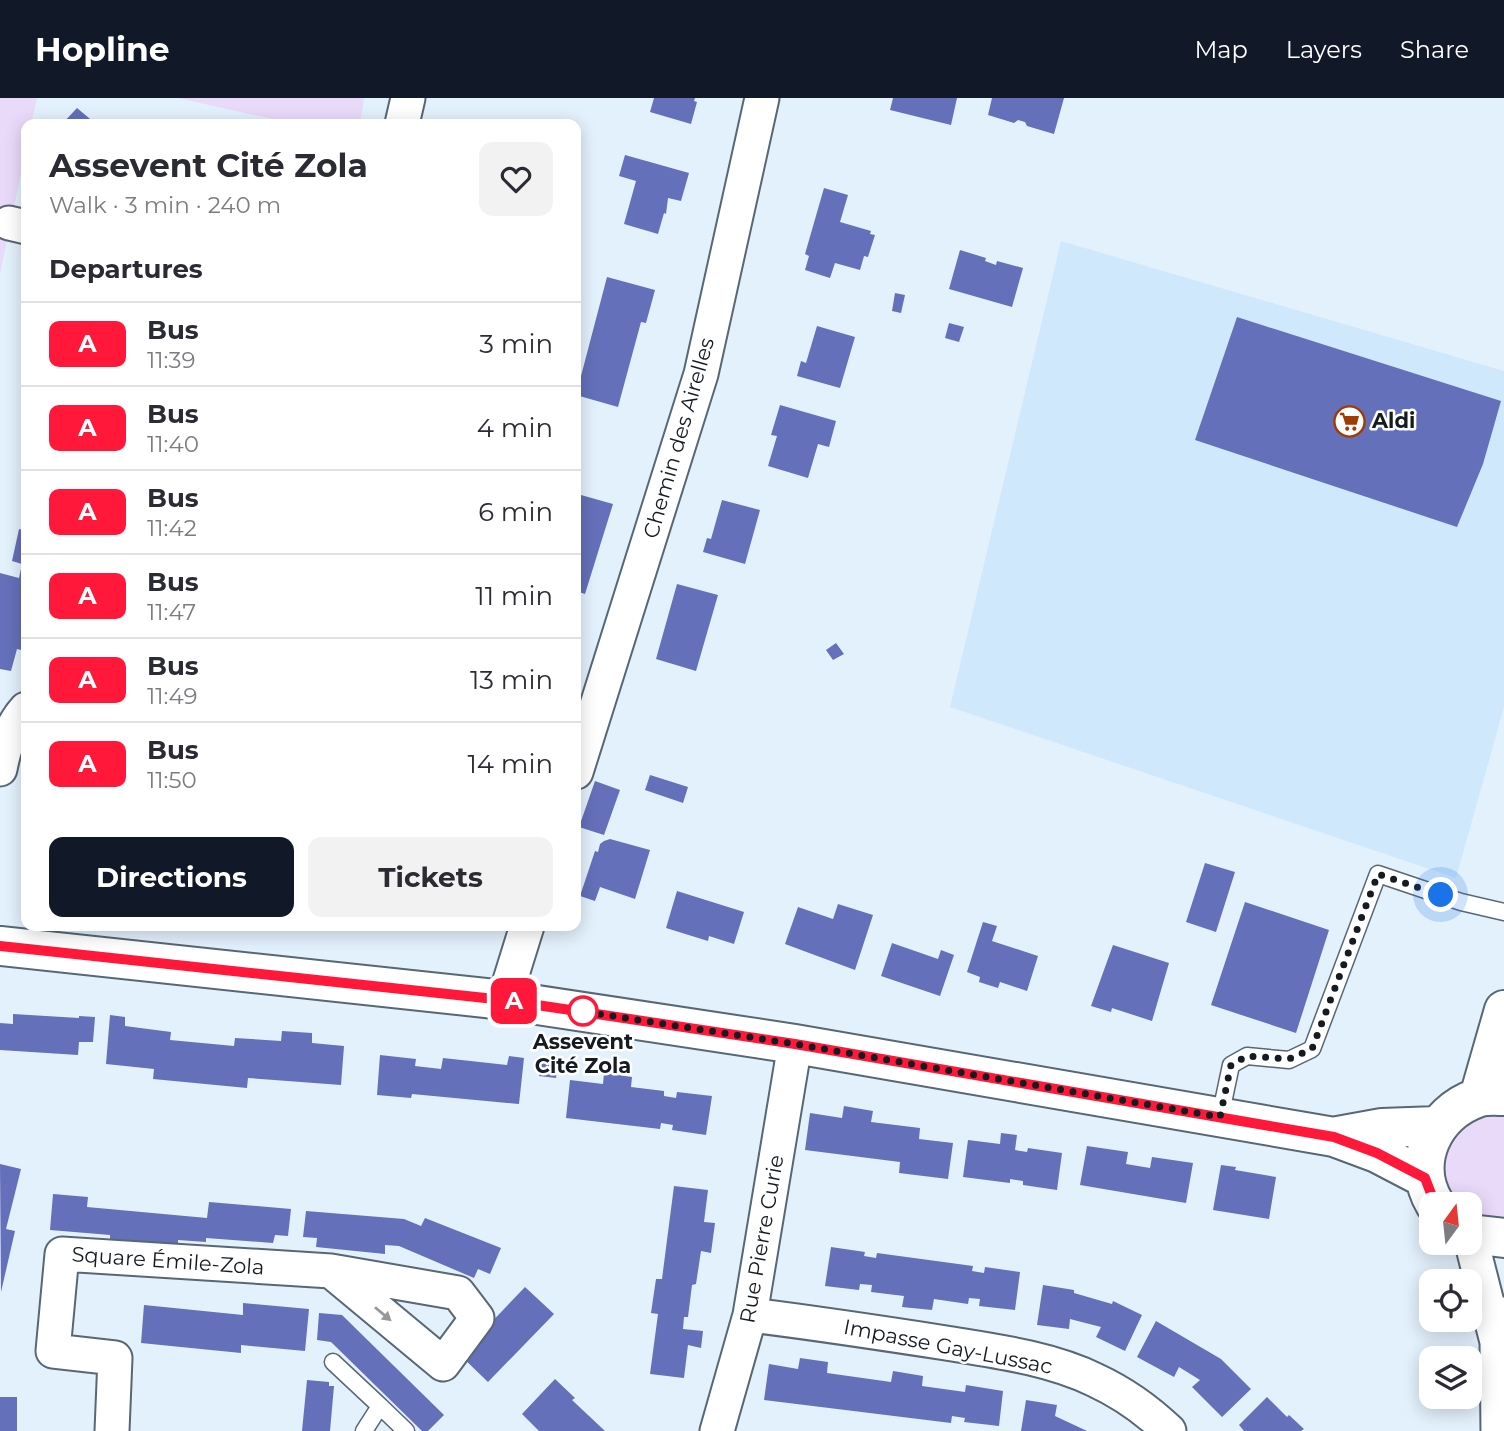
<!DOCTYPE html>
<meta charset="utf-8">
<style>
:root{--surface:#fff;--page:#f2f2f3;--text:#2b2b33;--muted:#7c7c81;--line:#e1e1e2;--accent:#111827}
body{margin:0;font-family:Montserrat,sans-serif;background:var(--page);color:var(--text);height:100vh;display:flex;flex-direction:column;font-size:26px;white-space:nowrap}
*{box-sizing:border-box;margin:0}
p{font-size:23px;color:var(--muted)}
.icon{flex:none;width:38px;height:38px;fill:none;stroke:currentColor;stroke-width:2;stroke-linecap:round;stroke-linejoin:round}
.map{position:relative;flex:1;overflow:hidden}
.panel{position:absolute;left:21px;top:21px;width:560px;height:812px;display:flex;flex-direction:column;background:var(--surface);border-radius:14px;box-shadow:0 4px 18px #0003}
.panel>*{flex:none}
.badge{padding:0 14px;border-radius:10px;font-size:24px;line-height:46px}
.needle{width:46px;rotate:15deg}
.buttons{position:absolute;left:1419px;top:1094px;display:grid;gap:14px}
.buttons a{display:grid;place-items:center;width:63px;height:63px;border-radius:14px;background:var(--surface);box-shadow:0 4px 18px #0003;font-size:35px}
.you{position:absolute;width:35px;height:35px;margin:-18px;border:5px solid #fff;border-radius:50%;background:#1a73e8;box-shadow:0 0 0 10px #1a73e833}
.map>.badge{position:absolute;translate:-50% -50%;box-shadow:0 0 0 4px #fff}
h2{padding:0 28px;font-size:26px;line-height:63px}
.round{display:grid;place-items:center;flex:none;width:74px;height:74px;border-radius:14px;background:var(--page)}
.head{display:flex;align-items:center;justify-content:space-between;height:119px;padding:0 28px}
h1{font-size:33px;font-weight:700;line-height:52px}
.primary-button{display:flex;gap:14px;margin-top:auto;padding:14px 28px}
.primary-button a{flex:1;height:80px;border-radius:14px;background:var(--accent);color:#fff;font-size:28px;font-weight:700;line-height:80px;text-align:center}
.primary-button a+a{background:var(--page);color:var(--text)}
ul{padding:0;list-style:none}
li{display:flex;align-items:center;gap:21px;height:84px;padding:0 28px;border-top:2px solid var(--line)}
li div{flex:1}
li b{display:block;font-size:26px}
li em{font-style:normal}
li .badge{min-width:77px;font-weight:700;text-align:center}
header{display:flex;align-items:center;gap:42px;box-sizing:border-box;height:98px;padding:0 35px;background:var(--accent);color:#fff}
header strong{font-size:33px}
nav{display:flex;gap:38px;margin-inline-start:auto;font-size:24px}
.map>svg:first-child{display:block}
.built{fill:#d0e8fc}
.green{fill:#e9daf9}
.building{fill:#6470b9}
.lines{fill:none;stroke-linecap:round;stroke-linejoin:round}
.lane-casing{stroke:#586774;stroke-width:19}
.street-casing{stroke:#586774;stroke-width:37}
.secondary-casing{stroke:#586774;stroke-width:42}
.lane{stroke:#fff;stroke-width:16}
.street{stroke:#fff;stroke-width:33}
.secondary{stroke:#fff;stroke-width:38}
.oneway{fill:#96989b}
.line-casing{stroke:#fff;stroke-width:16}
.line{stroke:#ff1839;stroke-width:10}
.walk{stroke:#151b21;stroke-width:7;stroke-dasharray:0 12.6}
.stop-dot{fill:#fff;stroke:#ff1839;stroke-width:3.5}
.labels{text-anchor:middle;stroke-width:5;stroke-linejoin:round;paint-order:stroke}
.poi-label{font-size:21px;font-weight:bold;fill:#151b21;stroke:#fff;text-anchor:start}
.street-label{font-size:21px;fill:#151b21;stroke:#fff}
.stop-label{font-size:21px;font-weight:bold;fill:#151b21;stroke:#fff}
</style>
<header>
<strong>Hopline</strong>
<nav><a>Map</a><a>Layers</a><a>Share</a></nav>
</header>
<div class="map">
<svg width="1504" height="1333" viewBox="0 0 1504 1333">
<rect width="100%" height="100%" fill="#e3f1fd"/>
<!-- built -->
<path class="built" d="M 1061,143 L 1504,273 L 1504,609 L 1456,780 L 950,609 Z"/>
<!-- green -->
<path class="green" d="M 0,0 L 37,0 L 31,26 L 26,26 L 26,51 L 0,176 Z
M 178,0 L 364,0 L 360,26 L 294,26 Z
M 1504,1009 L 1504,1123 L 1477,1120 L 1470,1116 L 1470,1106 L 1457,1106 L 1449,1096 L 1442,1079 L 1446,1043 L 1456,1027 Z"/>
<!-- building -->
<path class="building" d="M 654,0 L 695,0 L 694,3 L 697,4 L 691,26 L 650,14 Z
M 893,0 L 957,0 L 951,27 L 890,12 Z
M 992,0 L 1064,0 L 1054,36 L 1027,28 L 1025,24 L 1018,22 L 1014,25 L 988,17 Z
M 77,10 L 96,26 L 62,26 Z
M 625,57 L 689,75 L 681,103 L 668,100 L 666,116 L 664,115 L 658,136 L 624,126 L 636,83 L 619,78 Z
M 824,90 L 848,97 L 840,124 L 871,133 L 870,136 L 875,137 L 868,159 L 864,158 L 860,172 L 835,165 L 830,180 L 805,172 L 809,158 L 805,156 Z
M 960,152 L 986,160 L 985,163 L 996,167 L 997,163 L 1023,170 L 1012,209 L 949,191 Z
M 607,179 L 655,192 L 646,225 L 641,224 L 618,309 L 576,297 Z
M 895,195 L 905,197 L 901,215 L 892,213 Z
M 1237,219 L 1501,303 L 1483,366 L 1457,429 L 1195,342 Z
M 949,225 L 964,229 L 959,244 L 945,240 Z
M 817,228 L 855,239 L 840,290 L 797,278 L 801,263 L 806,265 Z
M 780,307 L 836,323 L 829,349 L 818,346 L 808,380 L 768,368 L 777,338 L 771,337 Z
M 581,397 L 613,406 L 585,496 L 576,493 L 576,414 Z
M 722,402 L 760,412 L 745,466 L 703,454 L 707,440 L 711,441 Z
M 19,431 L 26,433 L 26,531 L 21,552 L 17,551 L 11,573 L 0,571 L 0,475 L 19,480 L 22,466 L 12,463 Z
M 677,486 L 718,497 L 696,573 L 656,561 Z
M 836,545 L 844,556 L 833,562 L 826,552 Z
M 650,677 L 688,689 L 683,705 L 645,692 Z
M 595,683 L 620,692 L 604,737 L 579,729 Z
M 610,741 L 650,752 L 635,801 L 600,789 L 595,803 L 580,798 L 595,753 L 598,754 L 600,746 L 604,743 Z
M 1205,765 L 1235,774 L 1216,834 L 1186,824 Z
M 677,793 L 744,814 L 734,846 L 709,838 L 708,843 L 666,830 Z
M 1245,804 L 1329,832 L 1296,935 L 1211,907 Z
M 838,806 L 873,817 L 855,872 L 785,846 L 798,809 L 833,821 Z
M 983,824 L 997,828 L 992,843 L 1038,858 L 1027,893 L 1000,884 L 998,890 L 979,884 L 980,879 L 967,874 Z
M 892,845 L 938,861 L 941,852 L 954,857 L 940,898 L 881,878 Z
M 1113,847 L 1169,865 L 1152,923 L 1112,910 L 1111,914 L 1091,908 Z
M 13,916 L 79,920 L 79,918 L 95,919 L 93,944 L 79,944 L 78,957 L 0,952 L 0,925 L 13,926 Z
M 110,917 L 125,919 L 125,928 L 171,934 L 170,942 L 234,948 L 235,940 L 281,943 L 282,933 L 312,935 L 312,945 L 344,948 L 341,987 L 248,980 L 247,990 L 153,981 L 154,971 L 106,966 Z
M 380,957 L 416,961 L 415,968 L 441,971 L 443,960 L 507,967 L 509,958 L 524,960 L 519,1006 L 412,996 L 411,1000 L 377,997 Z
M 541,961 L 558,963 L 556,980 L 539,978 Z
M 604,975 L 632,979 L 631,989 L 664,993 L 664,998 L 676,1000 L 677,994 L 712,998 L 706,1037 L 672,1032 L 673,1027 L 661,1025 L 660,1031 L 566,1020 L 570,982 L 603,986 Z
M 844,1008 L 873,1013 L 871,1024 L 920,1030 L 919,1041 L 953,1045 L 948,1081 L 899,1075 L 900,1064 L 805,1052 L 810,1015 L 842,1020 Z
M 1001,1035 L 1017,1037 L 1015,1052 L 1027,1054 L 1028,1050 L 1062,1055 L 1057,1092 L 1023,1087 L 1023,1083 L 1010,1081 L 1010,1085 L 963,1079 L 968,1042 L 1000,1046 Z
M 1087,1048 L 1128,1054 L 1126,1066 L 1150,1070 L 1152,1059 L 1193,1065 L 1186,1105 L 1080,1087 Z
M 0,1066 L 21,1071 L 6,1131 L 15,1133 L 1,1194 Z
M 1221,1067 L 1236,1069 L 1235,1072 L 1276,1079 L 1269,1121 L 1213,1112 Z
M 674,1088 L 708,1092 L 704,1124 L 715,1125 L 711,1155 L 701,1153 L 696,1186 L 692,1187 L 688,1219 L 684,1219 L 683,1231 L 703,1233 L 701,1250 L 688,1247 L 684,1280 L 650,1276 L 658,1216 L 651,1215 L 656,1181 L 662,1181 Z
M 53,1096 L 88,1099 L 87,1109 L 207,1120 L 209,1104 L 291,1111 L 288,1138 L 275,1137 L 273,1145 L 206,1140 L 206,1144 L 178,1142 L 178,1152 L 110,1147 L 110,1137 L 50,1132 Z
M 306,1113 L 404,1121 L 421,1128 L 425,1120 L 501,1150 L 490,1176 L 478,1171 L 474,1180 L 399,1148 L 385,1147 L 385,1156 L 316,1149 L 317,1140 L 303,1139 Z
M 831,1149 L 865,1154 L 864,1158 L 876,1160 L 877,1155 L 973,1168 L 972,1173 L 984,1175 L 985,1169 L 1020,1174 L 1015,1212 L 979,1208 L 980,1201 L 969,1200 L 968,1206 L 934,1201 L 932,1212 L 902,1209 L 904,1198 L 871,1194 L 872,1187 L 860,1186 L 859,1192 L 825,1188 Z
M 1043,1187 L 1074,1192 L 1074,1195 L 1112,1206 L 1113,1203 L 1142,1217 L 1125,1253 L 1096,1239 L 1101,1229 L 1070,1221 L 1069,1231 L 1037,1227 Z
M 525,1189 L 554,1216 L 488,1284 L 460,1257 Z
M 243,1205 L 309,1211 L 305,1253 L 241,1247 L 241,1255 L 141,1245 L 144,1207 L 243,1217 Z
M 319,1215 L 342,1217 L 444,1317 L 428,1333 L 422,1333 L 331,1244 L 317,1242 Z
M 1156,1223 L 1221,1261 L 1251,1291 L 1222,1319 L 1192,1289 L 1200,1282 L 1179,1269 L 1174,1279 L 1137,1259 Z
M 800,1260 L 828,1264 L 827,1275 L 891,1284 L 893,1273 L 923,1278 L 922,1288 L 965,1294 L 966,1287 L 1003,1293 L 999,1328 L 964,1324 L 965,1320 L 952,1318 L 951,1325 L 764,1302 L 769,1266 L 798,1271 Z
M 555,1281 L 575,1300 L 572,1302 L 605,1333 L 539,1333 L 522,1316 Z
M 307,1282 L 329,1284 L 329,1288 L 334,1288 L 330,1333 L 302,1333 Z
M 0,1299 L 17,1299 L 17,1333 L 0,1333 Z
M 1267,1299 L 1287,1319 L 1289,1317 L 1304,1331 L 1301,1333 L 1244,1333 L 1239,1327 Z
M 1026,1302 L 1057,1307 L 1055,1318 L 1087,1333 L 1021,1333 Z"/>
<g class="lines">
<defs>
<path id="lane" d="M 1220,1019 L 1231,967 L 1247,958 L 1289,962 L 1312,951 L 1378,776 L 1461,804 L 1504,814
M 333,1264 L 380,1308 L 364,1333
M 380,1308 L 406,1333"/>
<path id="street" d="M 402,26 L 408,0
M 9,125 L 26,129
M 0,671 C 4,650 11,627 26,611
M 576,674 L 701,276 L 762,0
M 504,902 L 527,828
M 1470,1138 L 1497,1244
M 750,1217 C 816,1225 881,1235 946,1245 C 995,1253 1050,1260 1095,1282 C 1123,1295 1147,1312 1169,1333
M 112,1333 L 115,1260 L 53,1253 L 62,1156 L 331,1173 L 458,1195 L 477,1220 L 443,1266 L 331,1173
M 717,1333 L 750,1217 L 795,946
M 1498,1333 L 1497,1245 L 1504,1216"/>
<path id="secondary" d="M 0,848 L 504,902 L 795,946 L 1334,1039 L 1377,1055 L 1425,1080
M 1479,999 L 1504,912
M 1338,1038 L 1382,1030 L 1437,1028
M 1435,1106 C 1410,1065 1433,1015 1477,1000 C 1485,997 1495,998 1504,998
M 1470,1136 L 1504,1140"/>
</defs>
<!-- lane casing -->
<use href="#lane" class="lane-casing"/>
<!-- street casing -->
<use href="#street" class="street-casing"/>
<!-- secondary casing -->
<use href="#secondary" class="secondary-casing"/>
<!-- lane -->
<use href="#lane" class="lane"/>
<!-- street -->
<use href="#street" class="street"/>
<!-- secondary -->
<use href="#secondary" class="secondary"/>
</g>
<!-- one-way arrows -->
<defs><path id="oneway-solid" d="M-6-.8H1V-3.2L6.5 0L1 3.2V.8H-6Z" transform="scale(1.75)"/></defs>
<use class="oneway" href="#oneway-solid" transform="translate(383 1216) rotate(40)"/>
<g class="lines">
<defs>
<path id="line" d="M 0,848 L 504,902 L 795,946 L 1334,1039 L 1377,1055 L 1425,1080 L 1435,1106"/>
</defs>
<!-- line casing -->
<use href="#line" class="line-casing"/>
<!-- line -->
<use href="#line" class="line"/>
<!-- walk -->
<path class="walk" d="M 583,913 L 573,912 L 795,946 L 1220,1019 L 1231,967 L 1247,958 L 1289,961 L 1312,951 L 1378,776 L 1441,797"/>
</g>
<!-- icons -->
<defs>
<symbol id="supermarket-ring" viewBox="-11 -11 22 22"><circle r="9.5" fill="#fff" stroke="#9f3b03" stroke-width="1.5"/><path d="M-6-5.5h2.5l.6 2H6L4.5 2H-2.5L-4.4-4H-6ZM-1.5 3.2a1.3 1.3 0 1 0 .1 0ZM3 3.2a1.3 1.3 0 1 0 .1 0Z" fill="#9f3b03"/></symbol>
</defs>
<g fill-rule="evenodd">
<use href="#supermarket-ring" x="1332" y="306" width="35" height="35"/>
</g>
<!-- markers -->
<circle class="stop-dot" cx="583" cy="913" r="14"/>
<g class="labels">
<!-- poi labels -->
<g class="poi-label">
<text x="1372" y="330">Aldi</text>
</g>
<!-- street labels -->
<g class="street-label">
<text transform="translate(679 340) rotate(-74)" y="7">Chemin des Airelles</text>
<text transform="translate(762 1141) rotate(-80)" y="7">Rue Pierre Curie</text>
<text transform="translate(168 1163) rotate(4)" y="7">Square Émile-Zola</text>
<text transform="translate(948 1249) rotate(11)" y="7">Impasse Gay-Lussac</text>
</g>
<!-- stop labels -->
<g class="stop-label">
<text x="583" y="951">Assevent<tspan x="583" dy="24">Cité Zola</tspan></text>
</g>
</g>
</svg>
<div class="buttons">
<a><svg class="needle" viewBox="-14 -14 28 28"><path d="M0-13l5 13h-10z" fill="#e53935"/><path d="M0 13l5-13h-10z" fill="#7c7c81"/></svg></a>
<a><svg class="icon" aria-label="locate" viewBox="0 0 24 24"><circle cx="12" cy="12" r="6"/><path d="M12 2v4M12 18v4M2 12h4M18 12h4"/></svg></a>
<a><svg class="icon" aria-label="layers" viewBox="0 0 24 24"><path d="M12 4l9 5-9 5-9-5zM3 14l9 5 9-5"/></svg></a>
</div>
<div class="you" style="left:1441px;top:797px"></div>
<b class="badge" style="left:514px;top:903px;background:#ff1839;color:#fff">A</b>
<section class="panel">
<div class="head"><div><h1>Assevent Cité Zola</h1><p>Walk · 3 min · 240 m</p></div><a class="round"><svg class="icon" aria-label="heart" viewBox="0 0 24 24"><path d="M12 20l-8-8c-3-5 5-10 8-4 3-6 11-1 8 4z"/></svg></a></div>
<h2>Departures</h2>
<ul>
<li><span class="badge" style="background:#ff1839;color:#fff">A</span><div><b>Bus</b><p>11:39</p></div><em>3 min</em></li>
<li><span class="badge" style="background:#ff1839;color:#fff">A</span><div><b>Bus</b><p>11:40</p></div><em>4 min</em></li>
<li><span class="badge" style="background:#ff1839;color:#fff">A</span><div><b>Bus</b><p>11:42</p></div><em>6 min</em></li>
<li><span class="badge" style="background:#ff1839;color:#fff">A</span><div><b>Bus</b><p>11:47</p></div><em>11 min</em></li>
<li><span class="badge" style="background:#ff1839;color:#fff">A</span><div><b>Bus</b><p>11:49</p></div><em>13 min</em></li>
<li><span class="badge" style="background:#ff1839;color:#fff">A</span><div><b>Bus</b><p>11:50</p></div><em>14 min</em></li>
</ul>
<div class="primary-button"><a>Directions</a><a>Tickets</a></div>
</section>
</div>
